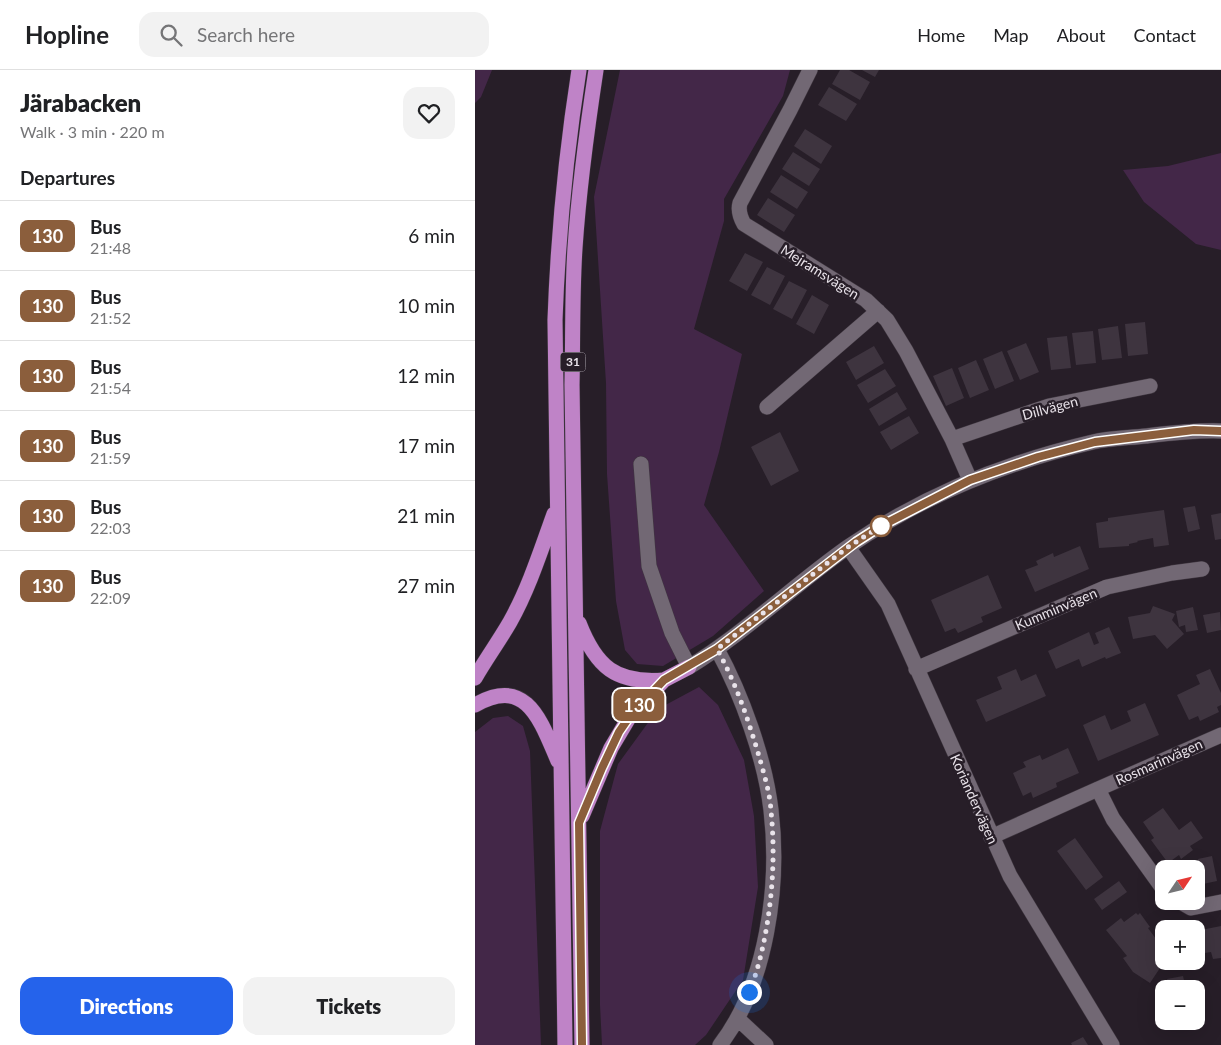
<!DOCTYPE html>
<meta charset="utf-8">
<style>
:root{--surface:#fff;--page:#f2f2f2;--text:#202124;--muted:#757577;--line:#e0e0e0;--accent:#2563eb}
body{margin:0;font-family:Lato,sans-serif;background:var(--page);color:var(--text);height:100vh;display:flex;flex-direction:column;font-size:19px;white-space:nowrap}
*{box-sizing:border-box;margin:0}
p{font-size:16px;color:var(--muted)}
.icon{flex:none;width:28px;height:28px;fill:none;stroke:currentColor;stroke-width:2;stroke-linecap:round;stroke-linejoin:round}
.map{position:relative;flex:1;overflow:hidden}
.sheet{display:flex;flex-direction:column;background:var(--surface);width:475px}
.sheet>*{flex:none}
.badge{padding:0 10px;border-radius:8px;font-size:18px;line-height:32px}
.needle{width:32px;rotate:55deg}
.tools{position:absolute;left:680px;top:790px;display:grid;gap:10px}
.tools a{display:grid;place-items:center;width:50px;height:50px;border-radius:10px;background:var(--surface);box-shadow:0 5px 20px #0002;font-size:25px}
.you{position:absolute;width:25px;height:25px;margin:-12px;border:4px solid #fff;border-radius:50%;background:#1a73e8;box-shadow:0 0 0 8px #1a73e833}
.map>.badge{position:absolute;translate:-50% -50%;box-shadow:0 0 0 2px #fff}
h2{padding:0 20px;font-size:19px;line-height:45px}
.round{display:grid;place-items:center;flex:none;width:52px;height:52px;border-radius:15px;background:var(--page)}
.head{display:flex;align-items:center;justify-content:space-between;height:85px;padding:0 20px}
h1{font-size:24px;font-weight:800;line-height:38px}
.cta{display:flex;gap:10px;margin-top:auto;padding:10px 20px}
.cta a{flex:1;height:58px;border-radius:15px;background:var(--accent);color:#fff;font-size:20px;font-weight:800;line-height:58px;text-align:center}
.cta a+a{background:var(--page);color:var(--text)}
ul{padding:0;list-style:none}
li{display:flex;align-items:center;gap:15px;height:70px;padding:0 20px;border-top:1px solid var(--line)}
li div{flex:1}
li b{display:block;font-size:19px}
li em{font-style:normal}
li .badge{min-width:55px;font-weight:700;text-align:center}
header{display:flex;align-items:center;gap:30px;box-sizing:border-box;height:70px;padding:0 25px;background:var(--surface);border-bottom:1px solid var(--line)}
header strong{font-size:24px}
nav{display:flex;gap:28px;margin-inline-start:auto;font-size:18px}
.search{width:350px;height:45px;background:var(--page);display:flex;align-items:center;gap:12px;box-sizing:border-box;padding:0 18px;border-radius:15px;color:var(--muted);font-size:19px}
main{display:flex;flex:1;min-height:0}
.map>svg:first-child{display:block}
.green{fill:#432748}
.building{fill:#3e343f}
.lines{fill:none;stroke-linecap:round;stroke-linejoin:round}
.minor-casing{stroke:#403841;stroke-width:16}
.highway-casing{stroke:#403841;stroke-width:16}
.minor{stroke:#726874;stroke-width:15}
.highway{stroke:#bf83c7;stroke-width:15}
.line-casing{stroke:#fff;stroke-width:11}
.line{stroke:#8b5e3c;stroke-width:8}
.walk{stroke:#e9e3ea;stroke-width:5;stroke-dasharray:0 9}
.stop-dot{fill:#fff;stroke:#8b5e3c;stroke-width:2.5}
.labels{text-anchor:middle;stroke-width:5;stroke-linejoin:round;paint-order:stroke}
.shield{fill:#271e28;stroke:#afa8b0;stroke-width:1}
.shield-label{font-size:12px;font-weight:bold;fill:#e9e3ea}
.street-label{font-size:14px;fill:#e9e3ea;stroke:#271e28}
</style>
<header>
<strong>Hopline</strong>
<div class="search"><svg class="icon" aria-label="search" viewBox="0 0 24 24"><circle cx="10" cy="10" r="6"/><path d="M15 15l6 6"/></svg>Search here</div>
<nav><a>Home</a><a>Map</a><a>About</a><a>Contact</a></nav>
</header>
<main>
<section class="sheet">
<div class="head"><div><h1>Järabacken</h1><p>Walk · 3 min · 220 m</p></div><a class="round"><svg class="icon" aria-label="heart" viewBox="0 0 24 24"><path d="M12 20l-8-8c-3-5 5-10 8-4 3-6 11-1 8 4z"/></svg></a></div>
<h2>Departures</h2>
<ul>
<li><span class="badge" style="background:#8b5e3c;color:#fff">130</span><div><b>Bus</b><p>21:48</p></div><em>6 min</em></li>
<li><span class="badge" style="background:#8b5e3c;color:#fff">130</span><div><b>Bus</b><p>21:52</p></div><em>10 min</em></li>
<li><span class="badge" style="background:#8b5e3c;color:#fff">130</span><div><b>Bus</b><p>21:54</p></div><em>12 min</em></li>
<li><span class="badge" style="background:#8b5e3c;color:#fff">130</span><div><b>Bus</b><p>21:59</p></div><em>17 min</em></li>
<li><span class="badge" style="background:#8b5e3c;color:#fff">130</span><div><b>Bus</b><p>22:03</p></div><em>21 min</em></li>
<li><span class="badge" style="background:#8b5e3c;color:#fff">130</span><div><b>Bus</b><p>22:09</p></div><em>27 min</em></li>
</ul>
<div class="cta"><a>Directions</a><a>Tickets</a></div>
</section>
<div class="map">
<svg width="746" height="975" viewBox="0 0 746 975">
<rect width="100%" height="100%" fill="#271e28"/>
<!-- green -->
<path class="green" d="M 0,0 L 17,0 L 6,27 L 0,33 Z
M 145,0 L 315,0 L 308,26 L 249,129 L 249,151 L 219,259 L 267,284 L 244,382 L 229,435 L 289,521 L 238,566 L 188,596 L 162,594 L 150,580 L 141,531 L 132,404 L 131,313 L 119,127 Z
M 746,83 L 746,180 L 721,174 L 669,132 L 648,100 L 693,96 Z
M 224,617 L 243,635 L 269,690 L 279,746 L 283,817 L 268,910 L 231,965 L 220,975 L 127,975 L 125,935 L 125,761 L 143,694 L 183,639 Z
M 33,646 L 48,656 L 55,681 L 66,975 L 0,975 L 0,662 L 18,648 Z"/>
<!-- building -->
<path class="building" d="M 365,0 L 374,0 L 395,12 L 385,30 L 357,14 Z
M 387,0 L 404,0 L 400,7 Z
M 354,17 L 382,34 L 371,51 L 343,35 Z
M 330,59 L 357,76 L 346,94 L 319,76 Z
M 318,82 L 345,99 L 334,116 L 307,99 Z
M 306,105 L 333,122 L 322,139 L 295,122 Z
M 293,128 L 320,145 L 309,162 L 282,145 Z
M 270,183 L 288,192 L 272,221 L 254,211 Z
M 292,197 L 310,206 L 295,235 L 276,225 Z
M 314,211 L 332,220 L 317,249 L 298,239 Z
M 337,225 L 354,235 L 339,264 L 321,254 Z
M 670,252 L 673,284 L 653,286 L 650,254 Z
M 643,256 L 647,288 L 627,290 L 623,259 Z
M 618,261 L 621,293 L 601,295 L 597,263 Z
M 592,266 L 596,298 L 576,300 L 572,268 Z
M 551,273 L 564,302 L 545,310 L 532,281 Z
M 399,276 L 409,293 L 381,310 L 371,292 Z
M 527,281 L 539,311 L 520,319 L 508,289 Z
M 501,290 L 514,320 L 495,328 L 483,298 Z
M 477,298 L 489,328 L 471,336 L 458,306 Z
M 410,299 L 421,316 L 393,333 L 382,315 Z
M 422,322 L 432,339 L 404,356 L 394,339 Z
M 434,346 L 444,363 L 416,380 L 405,362 Z
M 305,362 L 324,401 L 296,416 L 276,377 Z
M 720,436 L 725,459 L 713,462 L 708,438 Z
M 689,440 L 694,475 L 679,477 L 678,468 L 662,471 L 663,472 L 654,474 L 654,476 L 624,478 L 621,453 L 633,451 L 633,448 Z
M 746,443 L 746,469 L 740,470 L 736,445 Z
M 605,476 L 614,499 L 560,522 L 550,500 L 563,495 L 561,491 L 578,483 L 579,487 Z
M 513,505 L 527,538 L 506,547 L 508,552 L 483,563 L 480,558 L 470,562 L 456,530 Z
M 678,536 L 700,544 L 697,550 L 709,564 L 692,579 L 680,565 L 658,569 L 653,547 L 675,543 Z
M 718,537 L 723,560 L 711,562 L 710,555 L 704,557 L 701,541 Z
M 745,542 L 746,560 L 732,563 L 728,545 Z
M 634,557 L 646,583 L 631,589 L 630,587 L 607,597 L 604,589 L 581,599 L 573,581 L 614,562 L 619,575 L 624,573 L 620,563 Z
M 541,599 L 546,611 L 561,604 L 571,626 L 511,652 L 501,630 L 527,619 L 522,607 Z
M 735,599 L 746,623 L 746,635 L 742,637 L 744,642 L 725,651 L 723,646 L 714,650 L 702,625 L 725,614 L 721,605 Z
M 670,633 L 684,665 L 623,691 L 608,655 L 630,645 L 636,660 L 656,651 L 652,641 Z
M 593,678 L 604,703 L 581,713 L 582,717 L 558,728 L 556,722 L 548,726 L 538,703 L 551,697 L 548,692 L 565,685 L 567,690 Z
M 688,738 L 704,760 L 716,751 L 728,768 L 715,776 L 718,780 L 706,789 L 704,785 L 693,793 L 676,770 L 679,768 L 668,752 Z
M 600,768 L 628,807 L 611,820 L 582,781 Z
M 737,786 L 742,811 L 728,814 L 723,789 Z
M 644,811 L 652,822 L 627,840 L 619,829 Z
M 661,843 L 663,845 L 665,843 L 675,857 L 673,858 L 689,880 L 689,886 L 687,887 L 689,888 L 689,892 L 675,913 L 658,902 L 648,888 L 652,886 L 631,860 L 646,848 L 649,852 Z
M 746,856 L 746,888 L 738,889 L 736,882 L 724,884 L 721,861 Z
M 708,906 L 711,919 L 694,919 L 692,909 Z
M 608,967 L 613,975 L 597,975 L 596,973 Z"/>
<g class="lines">
<defs>
<path id="minor" d="M 335,0 L 315,40 L 265,133 C 263,140 265,147 269,154 L 391,230 L 412,250 L 431,281 L 477,369 L 495,410
M 292,337 L 403,241
M 477,369 L 574,336 L 675,316
M 166,394 L 174,496 L 197,563 L 214,597 C 271,562 319,515 373,477 C 447,426 532,392 618,372 C 635,368 654,368 671,366 C 696,363 720,360 746,361
M 373,477 L 413,534 L 535,806 L 637,975
M 242,579 C 267,625 290,689 296,740 C 305,815 292,914 245,975
M 441,599 L 632,517 L 697,503 L 727,499
M 516,767 L 623,719
M 689,820 L 638,749 L 623,719 L 746,665
M 704,831 L 716,838 L 746,832
M 263,949 L 291,975"/>
<path id="highway" d="M 104,553 C 121,597 141,614 189,610
M 0,608 C 11,589 24,571 35,552 C 54,518 66,480 79,444
M 0,635 C 52,605 66,652 83,691
M 107,746 L 136,678 L 155,646 L 189,610 L 214,597
M 90,975 L 80,250 C 83,166 91,83 104,0
M 107,975 L 97,315 C 98,269 97,223 100,178 C 104,118 112,59 121,0"/>
</defs>
<!-- minor casing -->
<use href="#minor" class="minor-casing"/>
<!-- highway casing -->
<use href="#highway" class="highway-casing"/>
<!-- minor -->
<use href="#minor" class="minor"/>
<!-- highway -->
<use href="#highway" class="highway"/>
</g>
<g class="lines">
<defs>
<path id="line" d="M 107,975 L 104,753 L 127,698 L 144,662 L 155,646 L 189,610 L 242,579 L 381,472 L 406,456 L 495,410 L 563,387 L 620,372 L 719,360 L 746,361"/>
</defs>
<!-- line casing -->
<use href="#line" class="line-casing"/>
<!-- line -->
<use href="#line" class="line"/>
<!-- walk -->
<path class="walk" d="M 274,922 C 283,901 288,878 292,855 C 298,818 300,780 296,741 C 295,723 289,704 284,686 C 273,649 261,613 242,579 L 373,477 L 406,456"/>
</g>
<!-- markers -->
<circle class="stop-dot" cx="406" cy="456" r="10"/>
<g class="labels">
<!-- shield labels -->
<rect class="shield" x="85.5" y="282.5" width="25" height="19" rx="4"/>
<g class="shield-label">
<text x="98" y="296">31</text>
</g>
<!-- street labels -->
<g class="street-label">
<text transform="translate(345 202) rotate(32)" y="5">Mejramsvägen</text>
<text transform="translate(575 338) rotate(-15)" y="5">Dillvägen</text>
<text transform="translate(581 539) rotate(-23)" y="5">Kumminvägen</text>
<text transform="translate(684 692) rotate(-24)" y="5">Rosmarinvägen</text>
<text transform="translate(499 729) rotate(66)" y="5">Koriandervägen</text>
</g>
</g>
</svg>
<div class="tools">
<a><svg class="needle" viewBox="-14 -14 28 28"><path d="M0-13l5 13h-10z" fill="#e53935"/><path d="M0 13l5-13h-10z" fill="#757577"/></svg></a>
<a>+</a>
<a>−</a>
</div>
<div class="you" style="left:274px;top:922px"></div>
<b class="badge" style="left:164px;top:635px;background:#8b5e3c;color:#fff">130</b>
</div>
</main>
